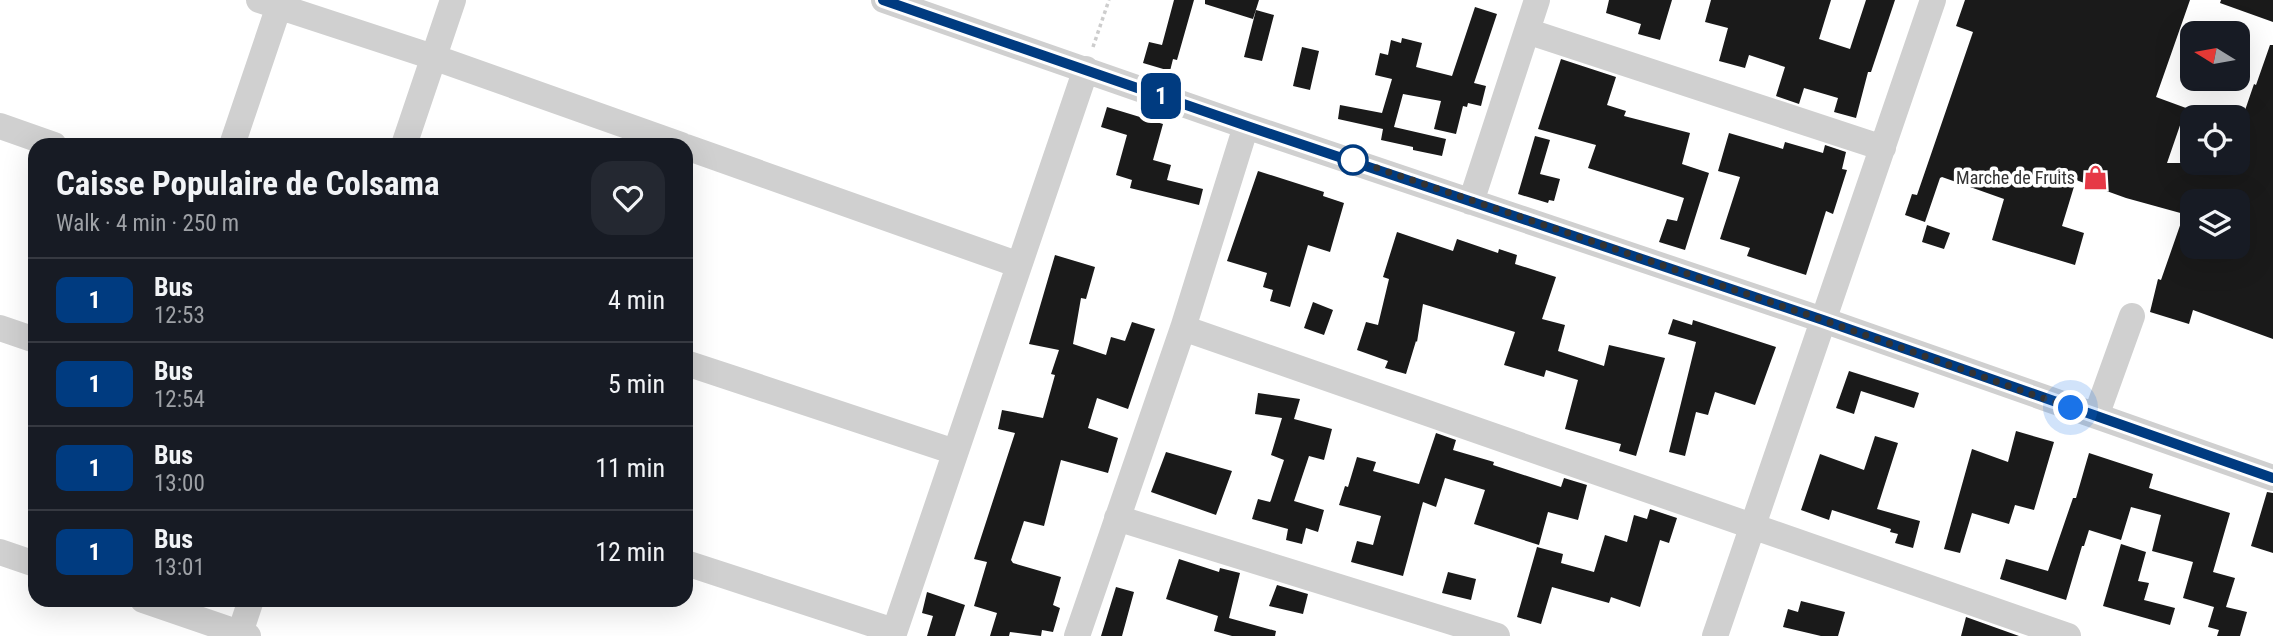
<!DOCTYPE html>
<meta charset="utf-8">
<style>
:root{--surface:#171b24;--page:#242831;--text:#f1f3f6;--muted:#9ea1a6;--line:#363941}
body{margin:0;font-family:"Roboto Condensed",sans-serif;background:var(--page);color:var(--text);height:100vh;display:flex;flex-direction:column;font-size:26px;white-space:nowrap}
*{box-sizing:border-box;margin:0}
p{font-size:23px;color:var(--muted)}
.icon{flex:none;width:38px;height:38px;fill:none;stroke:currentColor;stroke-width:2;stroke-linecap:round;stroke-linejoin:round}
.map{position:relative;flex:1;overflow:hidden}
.panel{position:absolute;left:28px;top:138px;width:665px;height:469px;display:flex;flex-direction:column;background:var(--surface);border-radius:21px;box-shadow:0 7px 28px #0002}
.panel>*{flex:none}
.badge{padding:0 14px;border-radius:10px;font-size:24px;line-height:46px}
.needle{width:46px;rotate:281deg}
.controls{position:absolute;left:2180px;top:21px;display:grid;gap:14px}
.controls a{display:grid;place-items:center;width:70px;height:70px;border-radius:14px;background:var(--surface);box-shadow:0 7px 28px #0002;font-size:35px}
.you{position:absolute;width:35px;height:35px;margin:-18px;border:5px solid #fff;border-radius:50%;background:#1a73e8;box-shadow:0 0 0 10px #1a73e833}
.map>.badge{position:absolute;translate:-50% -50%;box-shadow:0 0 0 4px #fff}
.round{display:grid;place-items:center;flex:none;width:74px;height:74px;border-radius:21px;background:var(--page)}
.summary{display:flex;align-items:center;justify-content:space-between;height:119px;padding:0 28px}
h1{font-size:33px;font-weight:700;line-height:52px}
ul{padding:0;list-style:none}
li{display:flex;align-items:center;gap:21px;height:84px;padding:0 28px;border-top:2px solid var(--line)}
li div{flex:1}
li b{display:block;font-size:26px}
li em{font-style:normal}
li .badge{min-width:77px;font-weight:700;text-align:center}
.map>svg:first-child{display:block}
.building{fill:#1a1a1a;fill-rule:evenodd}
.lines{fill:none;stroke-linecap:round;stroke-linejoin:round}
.path{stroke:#cdcdcd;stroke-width:3.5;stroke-dasharray:3.5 3.5;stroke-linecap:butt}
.minor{stroke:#d0d0d0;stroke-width:26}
.line-casing{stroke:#fff;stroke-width:16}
.line{stroke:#003b80;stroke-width:10}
.walk{stroke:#333;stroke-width:7;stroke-dasharray:0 12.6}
.stop-dot{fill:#fff;stroke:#003b80;stroke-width:3.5}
.labels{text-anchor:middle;stroke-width:7;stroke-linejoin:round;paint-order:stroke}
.poi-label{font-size:18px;fill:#333;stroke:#fff;text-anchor:end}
</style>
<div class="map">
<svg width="2273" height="636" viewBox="0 0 2273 636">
<rect width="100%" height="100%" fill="#fff"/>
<!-- building -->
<path class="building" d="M 1174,0 L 1194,0 L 1177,60 L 1173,59 L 1170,71 L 1143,63 L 1149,42 L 1162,45 Z
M 1205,0 L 1259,0 L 1253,19 L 1205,4 Z
M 1609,0 L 1672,0 L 1660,40 L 1638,34 L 1641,24 L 1606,13 Z
M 1711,0 L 1831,0 L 1819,39 L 1850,49 L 1866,0 L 1895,0 L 1871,72 L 1868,72 L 1856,118 L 1834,112 L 1838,98 L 1804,88 L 1799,104 L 1776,96 L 1785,67 L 1749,55 L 1745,68 L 1719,61 L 1728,28 L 1705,22 Z
M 1965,0 L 2190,0 L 2156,97 L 2186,108 L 2167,163 L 2219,163 L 2238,170 L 2238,121 L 2241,122 L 2254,84 L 2256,85 L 2270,45 L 2273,45 L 2273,339 L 2193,310 L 2189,324 L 2150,312 L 2158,279 L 2161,280 L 2184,214 L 2126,198 L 2076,180 L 2062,226 L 2084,233 L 2075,265 L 1992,240 L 2004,199 L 1942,177 L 1940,178 L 1925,222 L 1905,215 L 1912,194 L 1917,195 L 1973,32 L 1956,26 ZM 2193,201 L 2238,201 L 2238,247 L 2193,247 Z
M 2221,0 L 2273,0 L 2273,22 L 2220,3 Z
M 1475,7 L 1497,14 L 1474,83 L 1486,86 L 1481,106 L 1468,103 L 1467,107 L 1463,106 L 1456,134 L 1434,129 L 1441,101 L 1403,94 L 1394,127 L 1446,139 L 1442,156 L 1413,150 L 1413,147 L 1381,140 L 1383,129 L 1338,119 L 1340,105 L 1382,113 L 1392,79 L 1375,75 L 1380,53 L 1388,55 L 1391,40 L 1401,43 L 1402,38 L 1422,43 L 1416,67 L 1452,76 Z
M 1256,10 L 1274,15 L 1262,61 L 1244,57 Z
M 1302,47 L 1319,51 L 1310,90 L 1293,86 Z
M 1561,59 L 1616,77 L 1607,105 L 1626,111 L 1624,116 L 1690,133 L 1682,164 L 1709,173 L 1685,250 L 1659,242 L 1667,219 L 1677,221 L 1684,198 L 1588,168 L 1596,145 L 1538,129 Z
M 1107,107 L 1163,124 L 1153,160 L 1171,165 L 1167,180 L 1203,189 L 1199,205 L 1130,188 L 1132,180 L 1116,175 L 1127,135 L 1101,127 Z
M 1729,133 L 1783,149 L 1785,142 L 1823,153 L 1825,145 L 1846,152 L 1842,169 L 1847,170 L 1833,214 L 1826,211 L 1806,275 L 1747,256 L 1750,248 L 1720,239 L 1740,177 L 1718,171 Z
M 1535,136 L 1550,140 L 1540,174 L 1560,179 L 1554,201 L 1549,200 L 1548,203 L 1518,194 Z
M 1258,171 L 1324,192 L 1323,196 L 1344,203 L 1330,252 L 1308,245 L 1290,307 L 1270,301 L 1273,290 L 1263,287 L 1267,273 L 1227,261 Z
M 1927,225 L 1950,233 L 1944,249 L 1922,242 Z
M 1397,232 L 1453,251 L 1457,239 L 1498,253 L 1499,249 L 1517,255 L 1515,264 L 1556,277 L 1542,319 L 1565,325 L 1558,351 L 1604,366 L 1609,345 L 1665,358 L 1636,456 L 1619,451 L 1621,444 L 1565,429 L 1578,380 L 1546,370 L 1544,377 L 1504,365 L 1515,332 L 1423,304 L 1417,342 L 1416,341 L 1406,374 L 1385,368 L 1388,361 L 1357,350 L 1366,322 L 1378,325 L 1389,279 L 1383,277 Z
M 1055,255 L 1095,267 L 1086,299 L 1081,298 L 1073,344 L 1106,355 L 1111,337 L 1125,341 L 1132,322 L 1155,329 L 1128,409 L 1097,398 L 1088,428 L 1118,438 L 1108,473 L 1061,460 L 1044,526 L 1024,521 L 1011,560 L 1013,563 L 1061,577 L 1053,605 L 1060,608 L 1053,632 L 1042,630 L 1041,636 L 1010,632 L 1009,636 L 990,636 L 997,613 L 974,606 L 987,562 L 974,559 L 1015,433 L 998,429 L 1002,410 L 1043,418 L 1055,375 L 1051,374 L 1059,350 L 1029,344 Z
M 1313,302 L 1333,310 L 1324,335 L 1304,328 Z
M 1673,319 L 1692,325 L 1693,320 L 1776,347 L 1755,405 L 1715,392 L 1708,415 L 1696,412 L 1685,456 L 1669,452 L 1696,342 L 1668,334 Z
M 1849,371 L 1919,393 L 1914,408 L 1861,391 L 1854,414 L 1836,408 Z
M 1258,393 L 1300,399 L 1294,419 L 1332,429 L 1324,460 L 1309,456 L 1294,501 L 1324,510 L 1318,532 L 1306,528 L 1302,544 L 1286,540 L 1288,529 L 1252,519 L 1258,499 L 1270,502 L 1271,500 L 1284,460 L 1271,455 L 1282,418 L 1255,414 Z
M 2016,431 L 2054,442 L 2034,510 L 2015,505 L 2009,524 L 1972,513 L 1960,553 L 1944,549 L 1972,449 L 2008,462 Z
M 1436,433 L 1456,440 L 1453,450 L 1494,462 L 1493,465 L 1561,487 L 1564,478 L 1587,485 L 1578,520 L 1548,512 L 1539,545 L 1474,524 L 1485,490 L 1445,478 L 1436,507 L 1423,502 L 1403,576 L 1351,562 L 1357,541 L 1373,545 L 1381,516 L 1339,505 L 1345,486 L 1348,487 L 1357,457 L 1376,462 L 1373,471 L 1419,484 Z
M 1875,436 L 1898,443 L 1877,509 L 1920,521 L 1913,548 L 1895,543 L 1898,534 L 1890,532 L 1891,529 L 1832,510 L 1829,520 L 1801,510 L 1820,454 L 1864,470 Z
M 1166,452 L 1232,471 L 1216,515 L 1151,492 Z
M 2089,453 L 2153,474 L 2149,488 L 2230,513 L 2213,572 L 2235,578 L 2226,607 L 2247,612 L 2240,636 L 2217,636 L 2219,630 L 2208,627 L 2214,607 L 2183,598 L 2193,562 L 2152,551 L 2161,515 L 2131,507 L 2121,540 L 2089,530 L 2084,546 L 2082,546 L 2066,600 L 2000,579 L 2006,559 L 2048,571 L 2073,498 L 2076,498 Z
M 2267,492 L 2273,493 L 2273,553 L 2251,546 Z
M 1650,509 L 1677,518 L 1669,543 L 1660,540 L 1640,607 L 1611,597 L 1609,603 L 1552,587 L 1541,624 L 1517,617 L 1537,547 L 1563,554 L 1561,563 L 1594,572 L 1605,535 L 1627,542 L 1634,515 L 1647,519 Z
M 2121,544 L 2146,552 L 2138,581 L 2149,583 L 2144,600 L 2175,608 L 2170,625 L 2103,606 Z
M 1179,559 L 1219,572 L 1220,568 L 1240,573 L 1229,618 L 1276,631 L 1275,636 L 1232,636 L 1214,631 L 1218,616 L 1166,599 Z
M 1448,572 L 1476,579 L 1471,600 L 1442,593 Z
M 1277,585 L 1308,594 L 1303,614 L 1269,606 Z
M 1116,587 L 1134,592 L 1122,636 L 1101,636 Z
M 927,592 L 965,605 L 955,636 L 927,636 L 933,616 L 922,613 Z
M 1801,601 L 1845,612 L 1838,636 L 1821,636 L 1783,627 L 1788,609 L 1798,612 Z
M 1966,617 L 2019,636 L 1961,636 Z"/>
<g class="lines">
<!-- path -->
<path class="path" d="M 1093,47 L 1109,0"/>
<!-- minor -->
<path class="minor" d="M 259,0 L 433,57 L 681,145
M 884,0 L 1246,126 L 1823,320 L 2273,478
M 1527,31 L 1883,148
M 0,126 L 54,145
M 232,145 L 279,6
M 404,145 L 453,0
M 686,147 L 1019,265
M 1471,202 L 1537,0
M 0,328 L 35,340
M 1183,328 L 2068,636
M 686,363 L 955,452
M 2096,416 L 2132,316
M 1117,518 L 1497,636
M 0,552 L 35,564
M 686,563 L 894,631
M 143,600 L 248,636
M 239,636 L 251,600
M 893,636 L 1086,69
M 1077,636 L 1183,328 L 1246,126
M 1715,636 L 1933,0"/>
</g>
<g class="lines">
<defs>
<path id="line" d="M 883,0 L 1247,126 L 1823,320 L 2273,478"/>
</defs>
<!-- line casing -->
<use href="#line" class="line-casing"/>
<!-- line -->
<use href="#line" class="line"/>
<!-- walk -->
<path class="walk" d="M 1353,160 L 1823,320 L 2071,408"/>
</g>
<!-- icons -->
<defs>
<symbol id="shop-bare" viewBox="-9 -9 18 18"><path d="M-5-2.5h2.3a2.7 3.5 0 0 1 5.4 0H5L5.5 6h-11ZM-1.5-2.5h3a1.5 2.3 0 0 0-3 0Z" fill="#e63946" stroke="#fff" stroke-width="2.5" paint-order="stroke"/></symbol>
</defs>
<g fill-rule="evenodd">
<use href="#shop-bare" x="2078" y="160" width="35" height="35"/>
</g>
<!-- markers -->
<circle class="stop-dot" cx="1353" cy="160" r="14"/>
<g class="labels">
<!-- poi labels -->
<g class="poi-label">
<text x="2075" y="184">Marche de Fruits</text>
</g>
</g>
</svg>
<div class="controls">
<a><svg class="needle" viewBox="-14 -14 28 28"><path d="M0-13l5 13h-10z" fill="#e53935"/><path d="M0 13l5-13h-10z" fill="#9ea1a6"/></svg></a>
<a><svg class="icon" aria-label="locate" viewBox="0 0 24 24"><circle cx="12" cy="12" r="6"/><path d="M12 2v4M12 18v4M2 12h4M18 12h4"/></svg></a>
<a><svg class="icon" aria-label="layers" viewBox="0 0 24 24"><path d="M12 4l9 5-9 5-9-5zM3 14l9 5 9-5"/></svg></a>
</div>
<div class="you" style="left:2071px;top:408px"></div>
<b class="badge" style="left:1161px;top:96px;background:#003b80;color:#fff">1</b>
<section class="panel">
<div class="summary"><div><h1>Caisse Populaire de Colsama</h1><p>Walk · 4 min · 250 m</p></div><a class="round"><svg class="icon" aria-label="heart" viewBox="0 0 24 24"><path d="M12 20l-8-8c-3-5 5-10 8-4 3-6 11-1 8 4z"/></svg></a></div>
<ul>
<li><span class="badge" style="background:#003b80;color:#fff">1</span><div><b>Bus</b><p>12:53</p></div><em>4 min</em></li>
<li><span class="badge" style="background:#003b80;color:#fff">1</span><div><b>Bus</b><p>12:54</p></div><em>5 min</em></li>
<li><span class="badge" style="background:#003b80;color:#fff">1</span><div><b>Bus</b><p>13:00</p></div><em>11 min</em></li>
<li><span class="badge" style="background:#003b80;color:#fff">1</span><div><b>Bus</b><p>13:01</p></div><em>12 min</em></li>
</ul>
</section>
</div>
